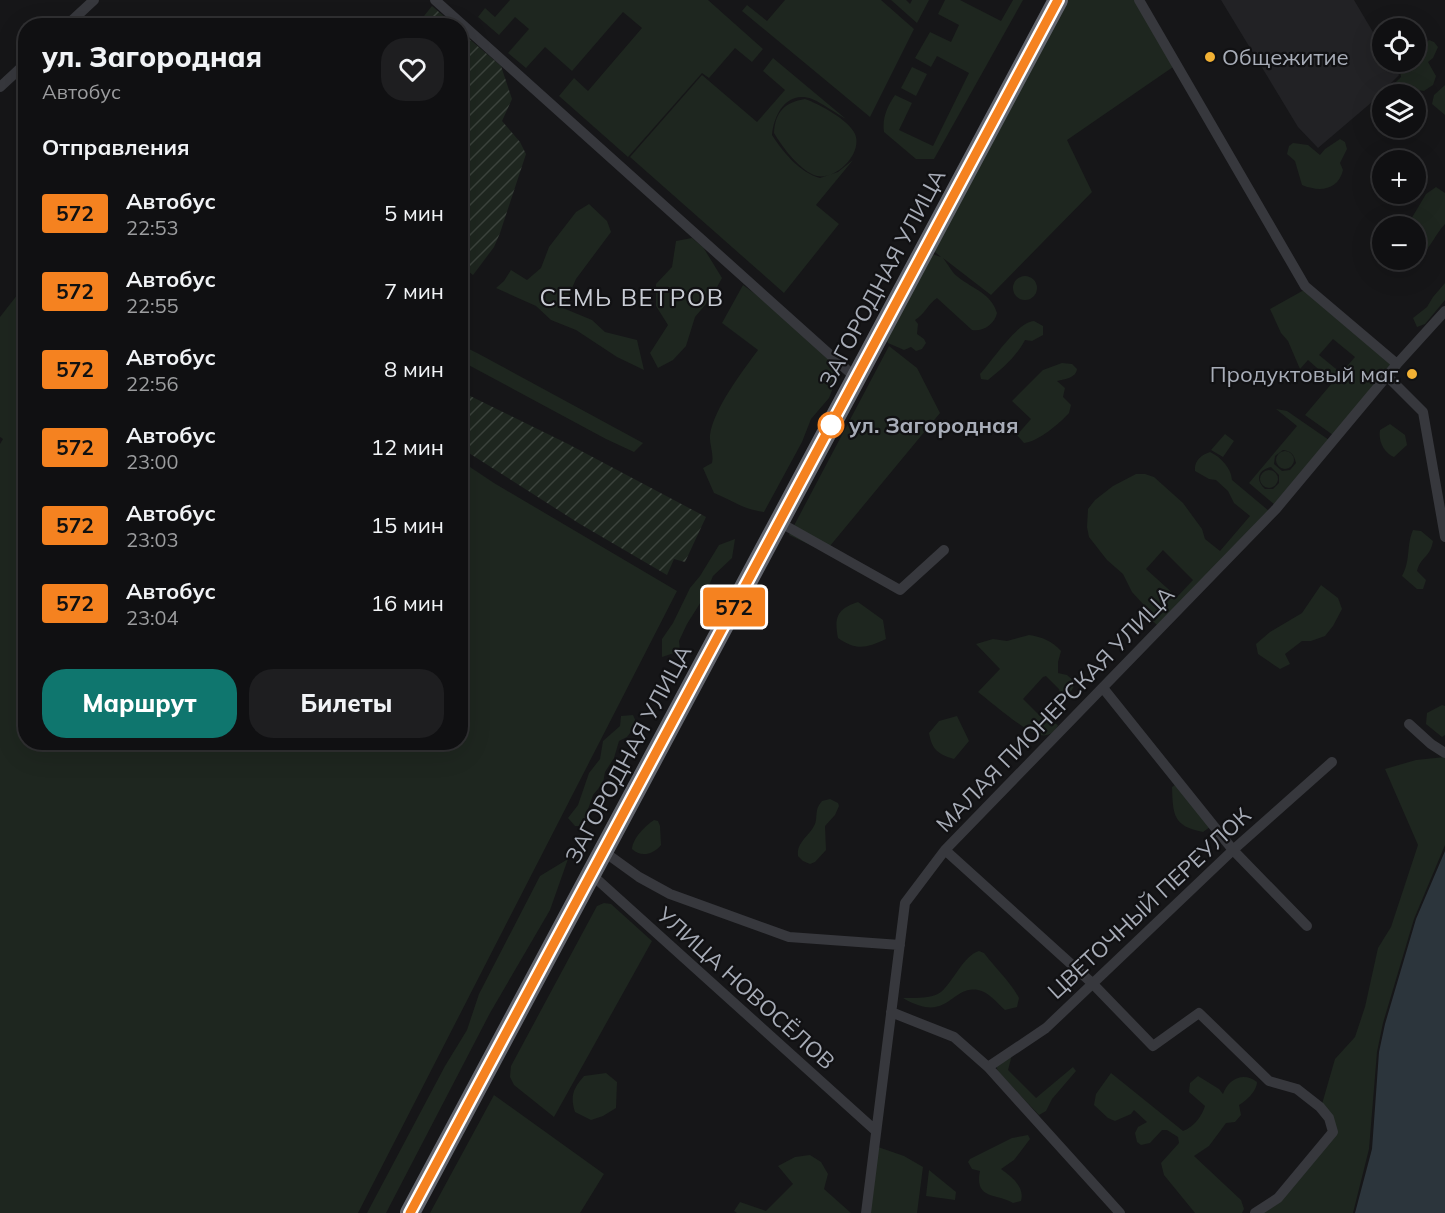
<!DOCTYPE html>
<html lang="ru">
<meta charset="utf-8">
<style>
:root{--surface:#101012;--page:#1e1e20;--text:#f1f3f6;--muted:#9c9d9f;--line:#303032;--accent:#0f766e}
body{margin:0;font-family:Mulish,sans-serif;background:var(--page);color:var(--text);height:100vh;display:flex;flex-direction:column;font-size:22px;white-space:nowrap}
*{box-sizing:border-box;margin:0}
p{font-size:20px;color:var(--muted)}
.icon{flex:none;width:33px;height:33px;fill:none;stroke:currentColor;stroke-width:2;stroke-linecap:round;stroke-linejoin:round}
.map{position:relative;flex:1;overflow:hidden}
.sheet{position:absolute;left:18px;top:18px;width:450px;height:732px;display:flex;flex-direction:column;background:var(--surface);border-radius:24px;box-shadow:0 6px 24px #0002,0 0 0 2px var(--line)}
.sheet>*{flex:none}
.badge{padding:0 12px;border-radius:4px;font-size:21px;line-height:39px}
.fabs{position:absolute;left:1372px;top:18px;display:grid;gap:12px}
.fabs a{display:grid;place-items:center;width:54px;height:54px;border-radius:50%;background:var(--surface);box-shadow:0 6px 24px #0002,0 0 0 2px var(--line);font-size:30px}
.map>.badge{position:absolute;translate:-50% -50%;box-shadow:0 0 0 3px #fff}
h2{padding:0 24px;font-size:22px;line-height:54px}
.round{display:grid;place-items:center;flex:none;width:63px;height:63px;border-radius:24px;background:var(--page)}
.headline{display:flex;align-items:center;justify-content:space-between;height:102px;padding:0 24px}
h1{font-size:28px;font-weight:800;line-height:45px}
.action{display:flex;gap:12px;margin-top:auto;padding:12px 24px}
.action a{flex:1;height:69px;border-radius:24px;background:var(--accent);color:#fff;font-size:24px;font-weight:800;line-height:69px;text-align:center}
.action a+a{background:var(--page);color:var(--text)}
ul{padding:0;list-style:none}
li{display:flex;align-items:center;gap:18px;height:78px;padding:0 24px}
li div{flex:1}
li b{display:block;font-size:22px}
li em{font-style:normal}
li .badge{min-width:66px;font-weight:700;text-align:center}
.map>svg:first-child{display:block}
.built{fill:#222225}
.grass{fill:#1e261f;fill-rule:evenodd}
.garden{fill:url(#garden-furrows)}
.water{fill:#2c353c}
.lines{fill:none;stroke-linecap:round;stroke-linejoin:round}
.street{stroke:#37383d;stroke-width:10}
.highway{stroke:#63666e;stroke-width:20}
.line-casing{stroke:#fff;stroke-width:14}
.line{stroke:#f58220;stroke-width:9}
.poi-dot{fill:#f2b134;stroke:#111113;stroke-width:2}
.stop-dot{fill:#fff;stroke:#f58220;stroke-width:3}
.labels{text-anchor:middle;stroke-width:4.5;stroke-linejoin:round;paint-order:stroke}
.poi-label{font-size:22px;fill:#a8adb8;stroke:#111113;text-anchor:start}
.street-label{font-size:22px;fill:#a8adb8;stroke:#111113}
.stop-label{font-size:22px;font-weight:bold;fill:#a8adb8;stroke:#111113;text-anchor:start}
.neighbourhood-label{font-size:24px;letter-spacing:1.5px;fill:#c9ccd4;stroke:#111113}
</style>
<div class="map">
<svg width="1445" height="1213" viewBox="0 0 1445 1213">
<defs>
<pattern id="garden-furrows" width="10" height="10" patternUnits="userSpaceOnUse" patternTransform="scale(1.5)"><rect width="10" height="10" fill="#1e261f"/><path d="M-1 1l2-2M0 10L10 0M9 11l2-2" fill="none" stroke="#3c433d"/></pattern>
</defs>
<rect width="100%" height="100%" fill="#161618"/>
<!-- built -->
<path class="built" d="M 1221,0 L 1354,0 L 1383,49 L 1383,62 L 1391,62 L 1399,75 L 1372,102 L 1318,148 L 1298,127 Z"/>
<!-- grass -->
<path class="grass" d="M 510,0 L 708,0 L 763,49 L 752,62 L 735,48 L 709,78 L 702,73 L 628,157 L 559,96 L 574,78 L 588,91 L 642,28 L 623,12 L 572,71 L 545,47 L 526,68 L 508,53 L 529,29 L 515,17 L 499,35 L 478,17 L 485,8 L 495,17 Z
M 785,0 L 881,0 L 914,29 L 870,117 L 742,11 L 747,5 L 767,21 Z
M 891,0 L 906,0 L 910,4 L 912,0 L 929,0 L 917,23 Z
M 945,0 L 960,0 L 1001,21 L 1013,0 L 1023,0 L 934,159 L 916,159 L 884,132 C 882,118 887,107 895,95 L 912,103 L 899,130 L 933,146 L 969,73 L 937,56 L 931,67 L 915,58 L 930,32 L 951,42 L 959,25 L 938,14 Z
M 1061,0 L 1135,0 L 1173,67 L 1067,140 L 1092,192 L 991,295 L 943,258 C 948,264 952,273 958,277 C 973,289 991,293 997,313 C 995,324 983,332 972,330 L 937,298 C 928,304 924,315 915,320 L 918,324 L 917,334 L 924,339 L 926,343 L 922,349 L 916,351 L 911,347 L 904,350 L 888,343 L 886,339 L 932,254 L 941,257 L 928,246 Z
M 1429,40 L 1434,42 L 1438,47 L 1433,58 L 1428,62 L 1436,76 L 1433,85 L 1424,91 L 1418,90 L 1412,94 L 1383,94 L 1383,109 L 1376,106 C 1378,94 1393,86 1401,77 L 1400,69 L 1406,62 L 1416,62 L 1416,51 Z
M 773,58 L 846,119 C 835,113 824,104 812,99 C 787,90 774,114 772,135 C 783,152 799,172 820,178 L 838,172 L 853,160 L 816,205 L 839,224 L 784,293 L 630,157 L 702,75 L 757,122 L 785,90 L 763,71 Z
M 912,67 L 927,74 L 916,96 L 901,88 Z
M 1445,85 L 1445,115 L 1432,104 L 1434,95 Z
M 805,99 C 819,104 849,120 855,134 C 863,153 837,180 817,176 C 801,172 782,147 774,133 C 775,112 785,102 805,99 Z
M 1340,139 L 1345,142 L 1347,149 L 1340,163 L 1343,170 C 1338,191 1319,192 1302,185 L 1295,161 L 1287,154 L 1289,146 L 1293,143 L 1308,145 L 1320,155 L 1325,149 Z
M 1436,187 L 1445,193 L 1445,224 C 1435,235 1430,248 1419,259 L 1416,258 L 1416,226 L 1407,226 L 1426,194 Z
M 589,204 L 607,221 L 611,232 L 576,279 L 563,308 L 592,320 L 605,332 L 637,340 L 644,370 L 617,357 L 576,330 L 551,320 L 536,306 L 496,288 L 504,281 L 511,270 L 527,280 L 541,268 L 549,247 L 576,212 Z
M 692,238 L 703,247 L 722,278 L 711,298 L 695,317 L 686,346 L 673,360 L 658,368 L 650,353 L 668,325 L 656,306 L 656,284 L 672,267 L 676,241 Z
M1013 288a12 12 0 1 1 24 0a12 12 0 1 1-24 0Z
M 1445,283 L 1445,300 L 1425,324 L 1417,327 L 1413,318 L 1427,307 L 1433,297 Z
M 25,285 L 26,742 L 460,742 L 461,461 L 494,483 L 677,591 L 358,1213 L 0,1213 L 0,444 L 3,439 L 0,437 L 0,317 Z
M 743,285 L 779,311 L 837,364 L 836,380 L 829,398 L 811,419 L 802,442 L 764,512 C 742,509 734,501 714,493 L 703,468 L 712,463 C 714,453 709,444 710,435 C 714,408 742,372 758,350 L 722,323 Z
M 1304,290 L 1393,364 L 1333,435 L 1305,415 L 1333,382 L 1308,360 L 1300,369 L 1288,341 L 1281,333 L 1270,309 ZM 1333,339 L 1355,357 L 1341,373 L 1319,355 Z
M 1034,321 L 1043,326 L 1043,335 L 1032,341 L 1025,340 C 1016,357 1003,368 988,380 L 981,379 L 980,374 C 992,361 1017,322 1034,321 Z
M 461,345 L 479,354 L 643,443 L 634,452 L 606,439 L 461,361 Z
M 889,346 L 917,368 L 940,413 L 825,552 L 789,535 Z
M 1062,363 L 1072,364 L 1077,369 C 1076,378 1065,379 1057,381 L 1065,388 L 1063,397 L 1071,405 L 1069,413 C 1060,423 1038,442 1024,443 L 1017,435 L 1031,419 L 1012,401 L 1043,370 Z
M 1276,409 L 1287,411 L 1329,440 L 1275,505 L 1249,483 L 1297,426 ZM 1283,450 C 1291,451 1294,454 1296,463 L 1290,470 L 1282,471 L 1274,464 L 1275,456 ZM 1271,467 L 1279,475 L 1279,483 L 1273,489 L 1265,489 C 1255,480 1258,470 1271,467 Z
M 1390,424 L 1405,435 L 1407,445 L 1394,457 C 1384,453 1378,441 1380,430 Z
M 1225,434 L 1234,441 L 1223,457 L 1211,450 Z
M1276 460a9 9 0 1 1 18 0a9 9 0 1 1-18 0Z
M 1210,452 C 1221,457 1231,468 1232,480 L 1269,511 L 1158,626 L 1153,621 L 1154,616 L 1132,592 L 1123,574 L 1107,560 L 1089,537 L 1087,527 L 1088,509 L 1095,500 L 1113,486 L 1136,474 L 1145,474 L 1154,477 L 1183,503 L 1202,529 L 1205,539 L 1220,551 L 1250,516 L 1234,503 L 1228,491 L 1216,480 L 1209,479 L 1195,471 C 1194,461 1201,455 1210,452 ZM 1163,550 L 1193,580 L 1177,597 L 1146,569 Z
M1260 479a9 9 0 1 1 18 0a9 9 0 1 1-18 0Z
M 1413,530 L 1421,531 L 1433,541 C 1430,558 1421,556 1417,571 L 1426,580 L 1423,589 L 1417,589 L 1402,576 C 1411,560 1406,546 1413,530 Z
M 735,539 L 732,558 L 713,576 L 704,597 L 687,624 L 679,641 L 680,651 L 662,657 L 662,639 L 673,623 L 690,588 L 700,576 L 719,545 Z
M 1321,585 L 1338,598 L 1342,609 L 1333,626 L 1325,636 L 1311,641 L 1302,641 L 1285,654 L 1290,664 L 1280,669 L 1258,654 L 1256,644 L 1270,632 L 1302,613 Z
M 858,602 L 883,620 L 886,639 C 866,648 857,651 838,638 C 834,617 837,609 858,602 Z
M 1029,635 C 1042,637 1052,641 1061,651 L 1058,662 L 1058,673 L 1067,675 L 1075,682 C 1073,690 1070,695 1061,695 L 1059,689 L 1046,676 L 1043,677 L 1023,699 L 1039,715 L 1058,725 C 1055,732 1048,737 1040,735 C 1025,732 991,702 978,692 L 1000,669 L 976,644 L 993,639 L 1007,641 Z
M 1442,705 L 1445,706 L 1445,735 L 1442,737 L 1426,724 L 1427,713 Z
M 633,715 L 637,724 L 627,737 L 619,741 L 614,758 L 605,772 L 603,783 L 593,795 L 586,815 L 586,826 L 575,826 L 568,818 L 578,805 L 589,773 L 600,759 L 603,741 L 620,726 L 621,716 Z
M 957,716 L 969,741 L 954,759 C 938,754 932,750 929,733 L 939,721 Z
M 1445,757 L 1445,845 L 1414,919 L 1383,1023 L 1377,1052 L 1369,1149 L 1353,1213 L 1261,1213 L 1337,1133 L 1322,1104 L 1335,1059 L 1355,1037 L 1365,1007 L 1378,948 L 1391,927 L 1418,845 L 1385,769 L 1416,760 Z
M 1175,785 L 1210,827 L 1203,832 C 1173,826 1173,815 1172,787 Z
M 830,799 L 838,803 L 839,806 L 835,815 L 825,826 L 826,850 L 815,862 L 810,864 L 803,861 L 798,856 C 796,840 814,834 816,820 C 817,811 816,808 822,801 Z
M 654,820 L 658,821 L 660,826 L 661,845 C 654,854 641,858 632,849 C 633,838 645,826 654,820 Z
M 568,859 L 550,910 L 490,1013 L 386,1213 L 367,1213 L 445,1066 L 467,1030 L 479,994 L 540,876 Z
M 604,903 L 611,904 L 652,941 L 554,1117 L 514,1085 L 510,1077 L 511,1066 L 597,906 Z
M 979,951 L 984,953 C 995,968 1010,981 1019,998 L 1017,1007 L 1005,1010 C 998,1004 988,991 978,990 C 950,985 949,1025 903,998 C 914,998 932,999 941,992 C 953,982 964,955 979,951 Z
M 1012,1055 L 1008,1070 L 1036,1098 L 1073,1067 L 1076,1071 L 1052,1099 L 1046,1111 L 1039,1115 L 998,1072 L 996,1065 Z
M 606,1073 L 617,1082 L 616,1108 L 603,1116 L 591,1120 L 575,1112 C 570,1096 573,1089 584,1076 Z
M 1111,1073 L 1183,1131 C 1194,1127 1202,1116 1205,1106 L 1189,1092 L 1190,1083 L 1198,1076 L 1219,1089 L 1223,1094 C 1228,1080 1243,1071 1257,1082 C 1257,1091 1246,1101 1239,1105 L 1241,1115 L 1235,1122 L 1226,1123 L 1209,1146 L 1194,1156 L 1241,1200 L 1244,1209 L 1242,1213 L 1195,1213 L 1164,1175 L 1161,1163 L 1179,1143 L 1178,1137 L 1167,1130 L 1162,1130 L 1150,1143 L 1141,1145 L 1137,1142 L 1135,1133 L 1138,1127 L 1147,1122 L 1134,1110 L 1131,1114 L 1115,1121 L 1108,1118 L 1094,1105 L 1096,1094 Z
M 494,1095 L 604,1174 L 580,1213 L 430,1213 Z
M 1028,1135 L 1030,1139 L 1014,1160 L 1001,1169 C 1012,1177 1025,1187 1021,1201 L 1013,1203 C 997,1193 974,1200 980,1171 L 972,1169 L 968,1162 L 970,1159 L 1012,1138 Z
M 878,1147 L 904,1156 L 923,1167 L 917,1213 L 870,1213 Z
M 810,1155 L 821,1162 L 828,1174 L 824,1189 L 851,1213 L 737,1213 L 734,1211 L 740,1202 L 766,1211 L 793,1184 L 778,1166 L 795,1157 Z
M 929,1170 L 956,1192 L 955,1200 L 926,1196 Z"/>
<!-- garden -->
<path class="garden" d="M 432,6 L 454,25 L 417,25 Z
M 460,31 L 501,66 L 512,99 L 502,121 L 520,142 L 526,154 L 500,233 L 494,247 L 473,275 L 461,265 Z
M 460,391 L 568,444 L 706,517 L 685,562 L 674,559 L 667,575 L 580,524 L 461,448 Z"/>
<!-- water -->
<path class="water" d="M 1445,851 L 1445,1213 L 1355,1213 L 1372,1149 L 1379,1052 L 1385,1024 L 1416,919 Z"/>
<g class="lines">
<!-- street -->
<path class="street" d="M 435,0 L 856,378
M 1139,0 L 1305,286 L 1397,364
M 66,26 L 94,0
M 0,87 L 26,63
M 1387,376 L 1423,412 L 1445,537
M 779,522 L 900,590 L 944,550
M 1103,688 L 1233,850 L 1307,926
M 1409,724 L 1431,744 L 1445,753
M 945,850 L 1092,983 L 1153,1046 L 1199,1013 L 1269,1081 L 1297,1089 L 1320,1107 L 1329,1118 L 1333,1132 L 1278,1198 L 1255,1213
M 603,851 L 639,877 L 670,894 L 789,937 L 900,945
M 591,874 L 876,1131
M 891,1012 L 954,1037 L 988,1067 L 1120,1213
M 988,1067 L 1046,1028 L 1233,850 L 1332,762
M 866,1213 L 905,903 L 945,850 L 1276,509 L 1397,364 L 1445,311"/>
<!-- highway -->
<path class="highway" d="M 410,1213 L 1058,0"/>
</g>
<g class="lines">
<defs>
<path id="line" d="M 410,1213 L 1058,0"/>
</defs>
<!-- line casing -->
<use href="#line" class="line-casing"/>
<!-- line -->
<use href="#line" class="line"/>
</g>
<!-- markers -->
<g class="poi-dot">
<circle cx="1210" cy="57" r="6"/>
<circle cx="1412" cy="374" r="6"/>
</g>
<circle class="stop-dot" cx="831" cy="425" r="12"/>
<g class="labels">
<!-- poi labels -->
<g class="poi-label">
<text x="1222" y="65">Общежитие</text>
<text x="1400" y="382" text-anchor="end">Продуктовый маг.</text>
</g>
<!-- street labels -->
<g class="street-label">
<text transform="translate(882 278) rotate(-62)" y="8">ЗАГОРОДНАЯ УЛИЦА</text>
<text transform="translate(1055 709) rotate(-46)" y="8">МАЛАЯ ПИОНЕРСКАЯ УЛИЦА</text>
<text transform="translate(628 754) rotate(-62)" y="8">ЗАГОРОДНАЯ УЛИЦА</text>
<text transform="translate(1149 903) rotate(-43)" y="8">ЦВЕТОЧНЫЙ ПЕРЕУЛОК</text>
<text transform="translate(746 988) rotate(42)" y="8">УЛИЦА НОВОСЁЛОВ</text>
</g>
<!-- stop labels -->
<g class="stop-label">
<text x="849" y="433">ул. Загородная</text>
</g>
<!-- neighbourhood labels -->
<g class="neighbourhood-label">
<text x="632" y="306">СЕМЬ ВЕТРОВ</text>
</g>
</g>
</svg>
<div class="fabs">
<a><svg class="icon" aria-label="locate" viewBox="0 0 24 24"><circle cx="12" cy="12" r="6"/><path d="M12 2v4M12 18v4M2 12h4M18 12h4"/></svg></a>
<a><svg class="icon" aria-label="layers" viewBox="0 0 24 24"><path d="M12 4l9 5-9 5-9-5zM3 14l9 5 9-5"/></svg></a>
<a>+</a>
<a>−</a>
</div>
<b class="badge" style="left:734px;top:607px;background:#f58220;color:#111">572</b>
<section class="sheet">
<div class="headline"><div><h1>ул. Загородная</h1><p>Автобус</p></div><a class="round"><svg class="icon" aria-label="heart" viewBox="0 0 24 24"><path d="M12 20l-8-8c-3-5 5-10 8-4 3-6 11-1 8 4z"/></svg></a></div>
<h2>Отправления</h2>
<ul>
<li><span class="badge" style="background:#f58220;color:#111">572</span><div><b>Автобус</b><p>22:53</p></div><em>5 мин</em></li>
<li><span class="badge" style="background:#f58220;color:#111">572</span><div><b>Автобус</b><p>22:55</p></div><em>7 мин</em></li>
<li><span class="badge" style="background:#f58220;color:#111">572</span><div><b>Автобус</b><p>22:56</p></div><em>8 мин</em></li>
<li><span class="badge" style="background:#f58220;color:#111">572</span><div><b>Автобус</b><p>23:00</p></div><em>12 мин</em></li>
<li><span class="badge" style="background:#f58220;color:#111">572</span><div><b>Автобус</b><p>23:03</p></div><em>15 мин</em></li>
<li><span class="badge" style="background:#f58220;color:#111">572</span><div><b>Автобус</b><p>23:04</p></div><em>16 мин</em></li>
</ul>
<div class="action"><a>Маршрут</a><a>Билеты</a></div>
</section>
</div>
